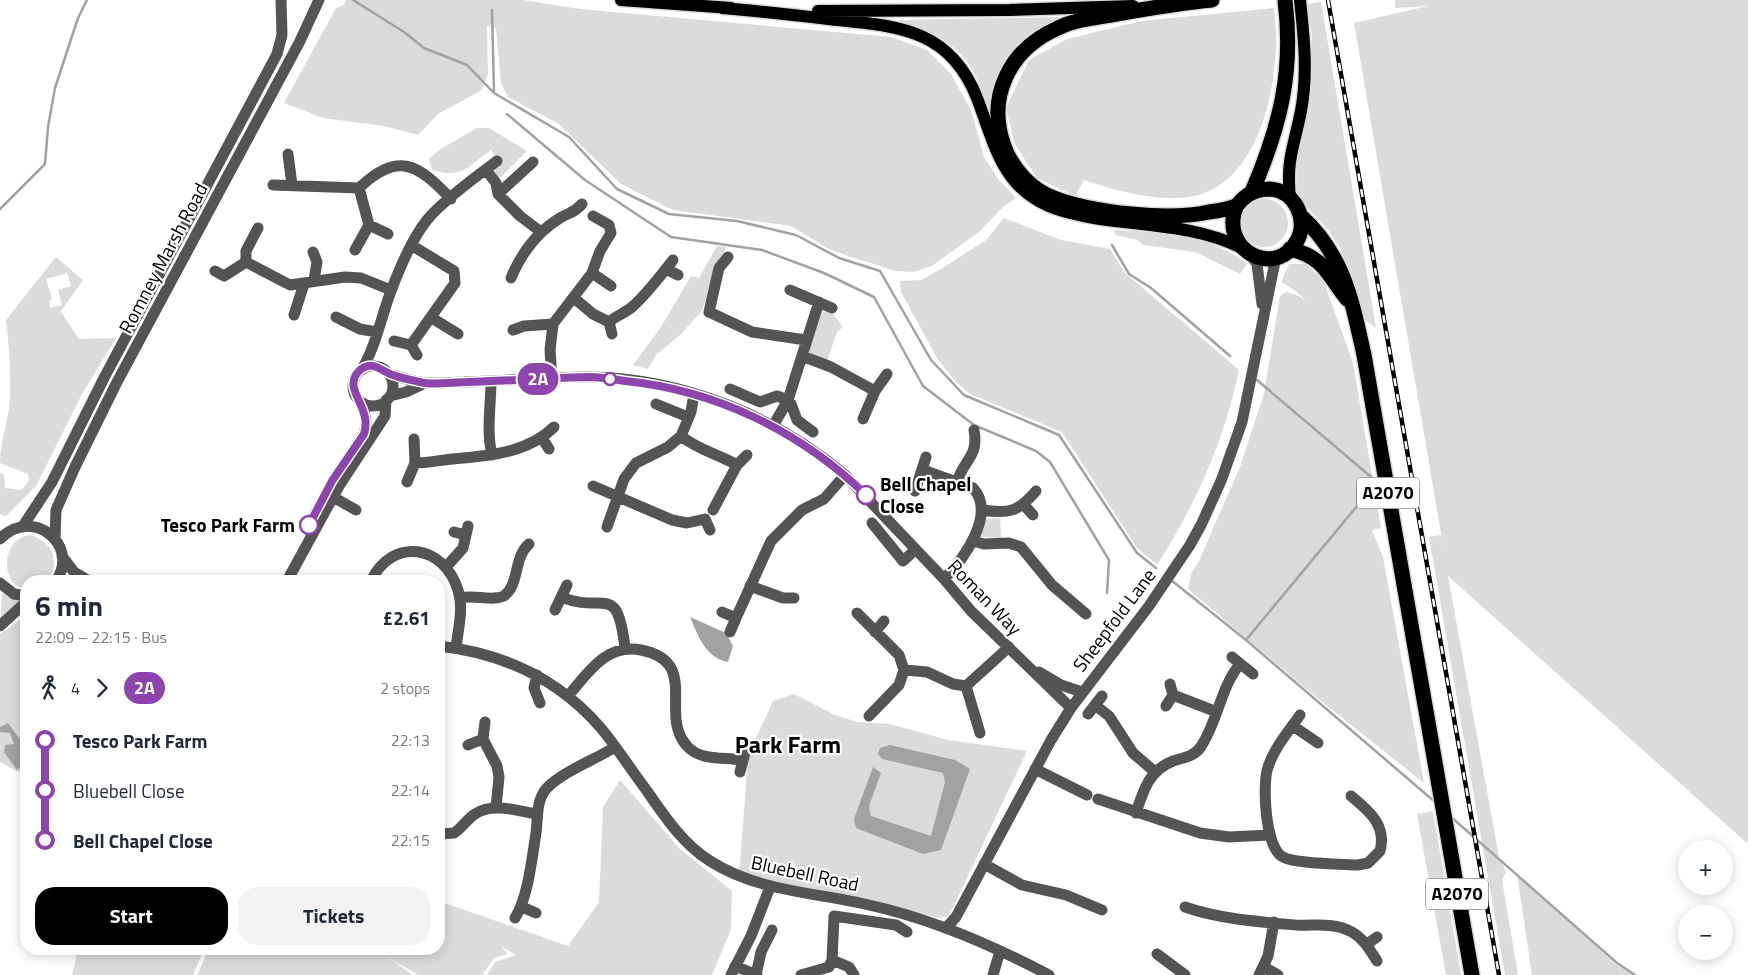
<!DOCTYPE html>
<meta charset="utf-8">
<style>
:root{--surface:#fff;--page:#f2f2f3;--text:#1f2937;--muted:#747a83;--accent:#000}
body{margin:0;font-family:"Titillium Web",sans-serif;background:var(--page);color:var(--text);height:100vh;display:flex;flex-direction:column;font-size:19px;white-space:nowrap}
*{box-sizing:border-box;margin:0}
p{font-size:16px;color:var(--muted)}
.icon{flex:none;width:28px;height:28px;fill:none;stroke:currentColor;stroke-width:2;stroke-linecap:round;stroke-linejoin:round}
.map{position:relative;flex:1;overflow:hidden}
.details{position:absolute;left:20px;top:575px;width:425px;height:380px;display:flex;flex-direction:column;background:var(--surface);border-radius:20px;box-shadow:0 2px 12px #0003}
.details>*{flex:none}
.badge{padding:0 10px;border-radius:16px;font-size:18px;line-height:32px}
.buttons{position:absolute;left:1678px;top:840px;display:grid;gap:10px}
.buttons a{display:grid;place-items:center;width:55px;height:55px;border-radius:50%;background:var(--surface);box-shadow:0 2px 12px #0003;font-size:25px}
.map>.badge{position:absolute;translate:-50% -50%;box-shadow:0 0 0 2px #fff}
.legs{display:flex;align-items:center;gap:8px;height:55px;padding:0 15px;font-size:16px}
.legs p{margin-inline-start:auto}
.head{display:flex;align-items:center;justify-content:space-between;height:85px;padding:0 15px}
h1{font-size:28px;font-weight:700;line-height:38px}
.cta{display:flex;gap:10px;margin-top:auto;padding:10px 15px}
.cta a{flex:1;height:58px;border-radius:20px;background:var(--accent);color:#fff;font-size:20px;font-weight:700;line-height:58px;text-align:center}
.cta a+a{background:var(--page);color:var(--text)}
ul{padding:0 15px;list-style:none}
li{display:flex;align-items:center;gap:18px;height:50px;font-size:19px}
li i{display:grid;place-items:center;width:8px;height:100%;margin:0 6px;background:currentColor}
li i::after{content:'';width:12px;height:12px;margin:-6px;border:4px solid;border-radius:50%;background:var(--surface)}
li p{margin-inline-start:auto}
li:first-child i{background:linear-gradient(#0000 50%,currentColor 0)}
li:last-child i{background:linear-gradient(currentColor 50%,#0000 0)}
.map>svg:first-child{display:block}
.green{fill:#dbdbdb;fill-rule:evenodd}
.water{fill:#a2a2a2}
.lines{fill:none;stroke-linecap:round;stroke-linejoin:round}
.stream{stroke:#a2a2a2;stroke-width:2.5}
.major-casing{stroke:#dbdbdb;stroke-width:15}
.highway-casing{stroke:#dbdbdb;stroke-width:18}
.minor{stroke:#545454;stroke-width:11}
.major{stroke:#000;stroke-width:12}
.highway{stroke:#000;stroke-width:15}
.rail-casing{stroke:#000;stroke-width:4.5}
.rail{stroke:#fff;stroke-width:2.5;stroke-dasharray:8;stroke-linecap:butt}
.line-1-casing{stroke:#fff;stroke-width:11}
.line-1{stroke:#8e44ad;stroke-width:8}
.stop-1-dot{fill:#fff;stroke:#8e44ad;stroke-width:2.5}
.labels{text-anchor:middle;stroke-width:4.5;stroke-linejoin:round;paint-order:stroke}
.shield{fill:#fff;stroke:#4c4c4c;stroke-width:1}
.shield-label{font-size:18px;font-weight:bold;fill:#000}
.street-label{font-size:19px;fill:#000;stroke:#fff}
.stop-label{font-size:19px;font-weight:bold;fill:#000;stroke:#fff;text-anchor:start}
.district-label{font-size:24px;font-weight:bold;fill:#000;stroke:#fff}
</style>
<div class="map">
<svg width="1748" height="975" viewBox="0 0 1748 975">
<rect width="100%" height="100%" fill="#fff"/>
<!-- green -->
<path class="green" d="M 346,0 L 523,0 L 580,9 L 891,37 L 927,50 L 951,74 L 971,110 L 984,157 L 999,180 L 1016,198 L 1003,207 L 979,232 L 932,266 L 913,272 L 896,271 L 848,256 L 827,248 L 791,226 L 673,210 L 621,184 L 559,124 L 508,97 L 501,83 L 496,28 L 487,26 L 488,74 L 482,90 L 438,114 L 418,135 L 384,126 L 323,118 L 284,103 L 336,8 L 344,5 Z
M 1395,0 L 1748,0 L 1748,844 L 1448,576 L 1499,857 L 1506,872 L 1502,880 L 1518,975 L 1505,975 L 1429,537 L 1441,535 L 1445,557 L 1354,23 L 1428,6 L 1395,8 Z
M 1321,2 L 1376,328 L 1365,320 L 1341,250 L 1329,231 L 1296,195 L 1297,155 L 1310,76 L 1312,35 L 1306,4 Z
M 1274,8 C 1275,21 1277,36 1276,49 C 1273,109 1250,197 1177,198 C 1145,199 1114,190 1084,180 L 1075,196 L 1037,178 L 1014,143 L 1006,107 L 1029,60 L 1067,39 L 1141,21 Z
M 1066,17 C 1013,44 999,55 989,115 C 974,54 954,40 897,20 Z
M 477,128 L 489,128 L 527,151 L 498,180 L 492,173 L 498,161 L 491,150 C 467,167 462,179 432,170 L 429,159 L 439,150 Z
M1240 223a24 24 0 1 1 48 0a24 24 0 1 1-48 0Z
M 1004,218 L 1061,240 L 1110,249 L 1124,272 L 1239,370 C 1225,439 1195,506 1157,565 L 1137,548 L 1062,432 L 970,394 L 956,382 L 937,358 L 901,292 L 900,281 L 922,280 L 944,267 L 986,240 Z
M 1113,230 C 1164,233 1206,232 1247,264 L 1240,274 L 1195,252 L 1143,245 L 1138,240 L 1116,235 Z
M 717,246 L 726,247 L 701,312 L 681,334 L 656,355 L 648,369 L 633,365 L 661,327 L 691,276 L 699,278 Z
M 56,257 L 83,280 L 56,318 L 61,312 L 79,339 L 116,338 L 82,394 L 36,486 L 6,516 L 0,514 L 0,473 L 4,475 L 5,488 L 21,490 L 29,481 L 28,474 L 0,463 C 0,441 9,420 10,398 C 11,372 9,345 6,320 ZM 67,273 L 71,286 L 58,290 L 62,305 L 50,308 L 49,301 L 52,299 L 46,279 Z
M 1289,264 L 1307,264 L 1324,282 L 1353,363 L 1381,528 L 1372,530 L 1383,557 L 1424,783 L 1311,693 L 1188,589 L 1191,574 L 1198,563 L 1240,467 L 1264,394 L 1280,296 L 1286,292 L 1299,296 L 1307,302 L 1296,291 L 1281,282 Z
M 826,311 L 832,313 L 843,327 L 837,332 L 827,361 L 810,353 L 809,350 L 821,315 Z
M 1000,518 L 1001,538 L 981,537 L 985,519 Z
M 30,535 C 53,541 61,562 47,581 L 26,581 L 26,589 C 0,586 0,539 30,535 Z
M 2,593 L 22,602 L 0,622 Z
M 26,615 L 26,776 L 0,762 L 0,634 Z
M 794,694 L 833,714 L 857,722 L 890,724 L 948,740 L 1027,751 L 949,916 L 939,918 L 856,898 L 796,888 L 737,872 L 740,865 L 748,756 L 773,701 Z
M 620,780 L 680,849 L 732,891 L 731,929 L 712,975 L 487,975 L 495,962 L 516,955 L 502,947 L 507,954 L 494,958 L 482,975 L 418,975 L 386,956 L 413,975 L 197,975 L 209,949 L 439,949 L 439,901 L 568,946 L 599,902 L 603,807 Z
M 1433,811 L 1461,975 L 1446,975 L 1417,814 Z
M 1517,874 L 1615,964 L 1634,975 L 1532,975 Z
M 78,949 L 204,949 L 193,975 L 72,975 Z"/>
<!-- water -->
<path class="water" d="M 690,617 L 726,633 L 733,646 L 728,662 C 706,658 698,636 690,617 Z
M 8,723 L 19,738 L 26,741 L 26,762 L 17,770 L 4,752 L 5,745 L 14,744 L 10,733 L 0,732 L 0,727 Z
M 890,745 L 955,760 L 970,769 L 941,850 L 923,854 L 856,828 L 854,819 L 873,767 L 881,773 L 869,806 L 871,816 L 931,836 L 945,782 L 943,773 L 882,759 L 878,754 L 880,748 Z"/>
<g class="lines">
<!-- stream -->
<path class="stream" d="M 353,0 L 404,32 L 424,48 L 467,65 L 494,93 L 569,137 L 617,189 L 669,214 L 737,221 L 796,235 L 839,258 L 880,271 L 931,360 L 964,395 L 1059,435 L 1137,553 L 1156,568
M 492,10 L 494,92
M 507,114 L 585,180 L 671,237 L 762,250 L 824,273 L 874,297 L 923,386 L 974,425 L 1036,451 L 1050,462 L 1109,560 L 1107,593
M 0,209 L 45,164 L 48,127 L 55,88 L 78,18 L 87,0
M 1112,245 L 1129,274 L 1151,288 L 1230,356
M 1171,580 L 1246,640 L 1435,802
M 1246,640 L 1377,482 L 1257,380
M 1450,816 L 1617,963 L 1635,975"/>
<defs>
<path id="major" d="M 621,0 L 731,8
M 722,8 C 757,11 793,15 828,19 C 893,26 949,26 977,98 C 991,134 999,176 1034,198 C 1052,210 1073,214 1094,218 C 1144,226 1196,225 1242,248
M 818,11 L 1009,10 L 1133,6
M 1290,198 C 1286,159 1294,147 1301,111 C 1308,74 1304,37 1300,0"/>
<path id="highway" d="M 1212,0 C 1178,3 1145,9 1111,15 C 1093,18 1074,20 1058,28 C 1010,49 986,96 1004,146 C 1012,169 1032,190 1054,198 C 1093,213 1169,221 1209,212 C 1217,211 1228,209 1236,206 C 1239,204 1241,200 1244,198 C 1251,192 1260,189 1269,189 C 1295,190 1309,220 1297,241 C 1275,280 1217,249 1237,205
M 1252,192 C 1280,126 1294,72 1285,0
M 1301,216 C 1344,255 1352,301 1364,355 L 1472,975
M 1290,249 C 1324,257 1327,274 1347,299"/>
</defs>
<!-- major casing -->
<use href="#major" class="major-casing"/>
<!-- highway casing -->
<use href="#highway" class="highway-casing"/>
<!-- minor -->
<path class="minor" d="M 288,154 L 292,185
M 486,170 L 496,183 L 498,194 L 520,216 L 541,232
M 273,185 L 359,188 C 398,151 418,164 451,199
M 498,194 L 533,162
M 369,225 L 388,234
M 258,228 L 246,251 L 246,262 L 290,285 L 345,277 L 361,278 L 391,290
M 355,250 L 369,225 L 359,188
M 313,252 L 317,262 L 314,280
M 1251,255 L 1257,264 L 1262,304
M 728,257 L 719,268 L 709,312 L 752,332 L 806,340
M 666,269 L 678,275
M 215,271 L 224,276 L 246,262
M 592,273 L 611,286
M 511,278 C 521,254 537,232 560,218 C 570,212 573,214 582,204
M 790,290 L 832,308
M 574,298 L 593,314 L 609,322 L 612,334
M 294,315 L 304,284
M 336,317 L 360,329 L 377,332
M 432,318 L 458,334
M 609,322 C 616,316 625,313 632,307 C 648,293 660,276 673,260
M 513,330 L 524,326 L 553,324
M 394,341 L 411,345 L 417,355
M 411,345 L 455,283 L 454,271 L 411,245
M 802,356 L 831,367 L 875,391
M353 386a20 20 0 1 1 40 0a20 20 0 1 1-40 0Z
M 362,369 C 376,346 381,317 391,291 C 400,267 411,240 427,220 C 441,202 478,175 497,161
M 390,374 C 399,377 417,382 426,383 C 439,384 452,382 464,382 C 506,381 547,377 589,377 C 681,378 776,416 845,475 L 944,579 L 971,611 L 1071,708
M 552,379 L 550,350 L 553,324 L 592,273 L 600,251 L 611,233 L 609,225 L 593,216
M 491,381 C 491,406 486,430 492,455
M 730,389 L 760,402 L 777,396 L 788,400 L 791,404 L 797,420 L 813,432
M 390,396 L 406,392 L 425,383
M 656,404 L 688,417
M 863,419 L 875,391 L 887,374
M 773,426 L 788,400 L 819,302
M 681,436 C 698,450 718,454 737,465
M 542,438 L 549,449
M 415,463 C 428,463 440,460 453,459 C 488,456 528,453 554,427
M 923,470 L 973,488 C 997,514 963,560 944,579
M 407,482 L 415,463 L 414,439
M 957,482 C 964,459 979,457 974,430
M 593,486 L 672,520 L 687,523 L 705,519 L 710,530
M 915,491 L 926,457
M 333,497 L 356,510
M 1024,505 L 1033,515
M 713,510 L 737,465 L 747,455
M 982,510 C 1009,514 1018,512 1036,491
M 313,517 L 333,481 L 364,434 C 368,421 365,413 359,400
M 872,523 L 903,561 L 915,550
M 23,526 L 52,482 L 105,376 L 277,54 L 282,35 L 281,0
M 607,527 L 624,479 L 636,463 L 668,447 L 681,436 L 691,412 L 694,394
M 454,532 L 466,535
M 0,539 C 31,506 81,544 56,581
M 55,540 L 56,510 L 75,467 L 116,384 L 299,43 L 319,0
M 973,541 L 984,544 L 1009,543 L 1021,547 L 1052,585 L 1086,614
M 62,556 L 74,572 L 89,581
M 446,567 L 463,548 L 468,526
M 287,581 L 339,486 L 385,416 L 386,400
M 371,581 C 393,536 444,545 458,590 C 464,609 458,629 456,648
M 0,583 L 14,594 L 26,596
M 750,586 L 783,598 L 794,598
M 561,597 C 605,615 617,580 625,648
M 460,598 C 475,594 490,602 504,596 C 520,584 513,558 529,544
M 555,610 L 567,585
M 722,612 L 736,618 L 730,632
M 857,613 L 899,655 L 904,670 L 899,685 L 869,716
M 736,618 L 771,541 L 802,510 L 824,499 L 845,475
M 0,626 L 26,602
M 875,632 L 884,621
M 439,646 C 502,653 558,679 600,727 C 617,747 631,770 647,791 C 665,817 683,844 710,861 C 759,892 814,892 869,905 C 933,919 992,945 1049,975
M 1232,657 L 1253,674
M 904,670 L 927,672 L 953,684 L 966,686 L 1009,647
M 1039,672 L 1061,685 L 1082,692
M 537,675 L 534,688 L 540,703
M 1170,684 L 1173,695 L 1217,712
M 966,686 L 980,733
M 568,696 C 588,673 606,643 641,650 C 701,662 658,714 687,746 C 700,761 724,757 741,760
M 1095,705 L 1109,716 L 1133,753 L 1155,772
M 1166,706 L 1173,695
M 1088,714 L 1102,696
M 1300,715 C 1289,731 1274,748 1268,767 C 1262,784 1265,848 1283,857 C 1295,864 1342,864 1358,865 L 1368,863 L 1380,851 C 1387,825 1369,811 1351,796
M 485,722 L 483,739 L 497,766 L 499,777 L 496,807
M 1293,726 L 1318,743
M 468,745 L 483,739
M 1035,769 L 1087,795
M 740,772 L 747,745
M 1098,799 L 1200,833 L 1229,837 L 1270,835
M 1136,813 C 1143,791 1149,770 1173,761 C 1182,758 1193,757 1200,748 C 1218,722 1220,688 1240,664
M 439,834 L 454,833 C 462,828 467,819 475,814 C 492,802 518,811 537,814
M 984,864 L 1022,885 L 1066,895 L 1102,910
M 522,907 L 536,913
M 1185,907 C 1219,919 1260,922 1296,925 C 1315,926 1334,922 1352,932 C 1364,939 1370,950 1377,961
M 515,918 C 528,898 532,858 536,833 C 538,818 536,801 546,789 C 561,772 595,760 615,747
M 946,928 L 956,917 L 1051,740 L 1071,708 L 1149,606 L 1190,545 L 1201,525 L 1221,481 L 1242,422 L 1276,257
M 1367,944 L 1377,937
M 1157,954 L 1185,975
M 832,960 L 849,967 L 854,975
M 735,966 L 757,975
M 1264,967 L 1278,975
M 731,975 L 751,936 L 770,887
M 756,975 L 761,952 L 772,930
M 801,975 L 829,967 L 832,960 L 834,916 L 896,925 L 907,932
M 993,975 L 1000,951
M 1259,975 L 1268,956 L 1274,922"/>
<!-- major -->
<use href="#major" class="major"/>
<!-- highway -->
<use href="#highway" class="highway"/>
<defs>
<path id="rail" d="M 1328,0 L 1499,975"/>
</defs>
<!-- rail casing -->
<use href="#rail" class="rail-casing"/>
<!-- rail -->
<use href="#rail" class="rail"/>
</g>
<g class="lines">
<defs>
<path id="line-1" d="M 309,525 L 332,481 L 364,434 C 373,407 341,389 359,371 C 372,359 381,371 393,375 C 398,377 420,382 425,383 C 439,385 454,382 467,382 C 507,381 548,378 588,377 C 600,377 613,379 625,381 C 716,390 801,432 866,495"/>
</defs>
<!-- line-1 casing -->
<use href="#line-1" class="line-1-casing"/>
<!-- line-1 -->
<use href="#line-1" class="line-1"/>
</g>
<!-- markers -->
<g class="stop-1-dot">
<circle cx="610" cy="379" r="6"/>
<circle cx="866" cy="495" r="9"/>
<circle cx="309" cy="525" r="9"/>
</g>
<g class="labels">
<!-- shield labels -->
<g class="shield">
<rect x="1357" y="477.5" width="62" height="31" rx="4"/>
<rect x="1426" y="878.5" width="62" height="31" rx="4"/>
</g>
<g class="shield-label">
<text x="1388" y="499">A2070</text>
<text x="1457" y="900">A2070</text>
</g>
<!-- street labels -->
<g class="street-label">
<text transform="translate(163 258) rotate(-62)" y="7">Romney Marsh Road</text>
<text transform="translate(985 597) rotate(46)" y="7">Roman Way</text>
<text transform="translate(1114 620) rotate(-53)" y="7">Sheepfold Lane</text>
<text transform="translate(805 873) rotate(12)" y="7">Bluebell Road</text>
</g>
<!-- stop labels -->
<g class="stop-label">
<text x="880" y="491">Bell Chapel<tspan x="880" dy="22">Close</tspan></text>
<text x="295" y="532" text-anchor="end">Tesco Park Farm</text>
</g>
<!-- district labels -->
<g class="district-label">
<text x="788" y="753">Park Farm</text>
</g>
</g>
</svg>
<div class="buttons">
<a>+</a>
<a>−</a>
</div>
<b class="badge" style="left:538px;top:379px;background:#8e44ad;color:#fff">2A</b>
<section class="details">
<div class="head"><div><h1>6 min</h1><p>22:09 – 22:15 · Bus</p></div><b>£2.61</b></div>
<div class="legs"><svg class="icon" aria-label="walk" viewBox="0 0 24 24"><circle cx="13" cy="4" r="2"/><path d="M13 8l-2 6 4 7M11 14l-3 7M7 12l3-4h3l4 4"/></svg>4<svg class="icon" aria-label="forward" viewBox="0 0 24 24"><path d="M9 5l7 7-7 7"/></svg><b class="badge" style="background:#8e44ad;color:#fff">2A</b><p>2 stops</p></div>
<ul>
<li><i style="color:#8e44ad"></i><b>Tesco Park Farm</b><p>22:13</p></li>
<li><i style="color:#8e44ad"></i><span>Bluebell Close</span><p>22:14</p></li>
<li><i style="color:#8e44ad"></i><b>Bell Chapel Close</b><p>22:15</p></li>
</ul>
<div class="cta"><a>Start</a><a>Tickets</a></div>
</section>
</div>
